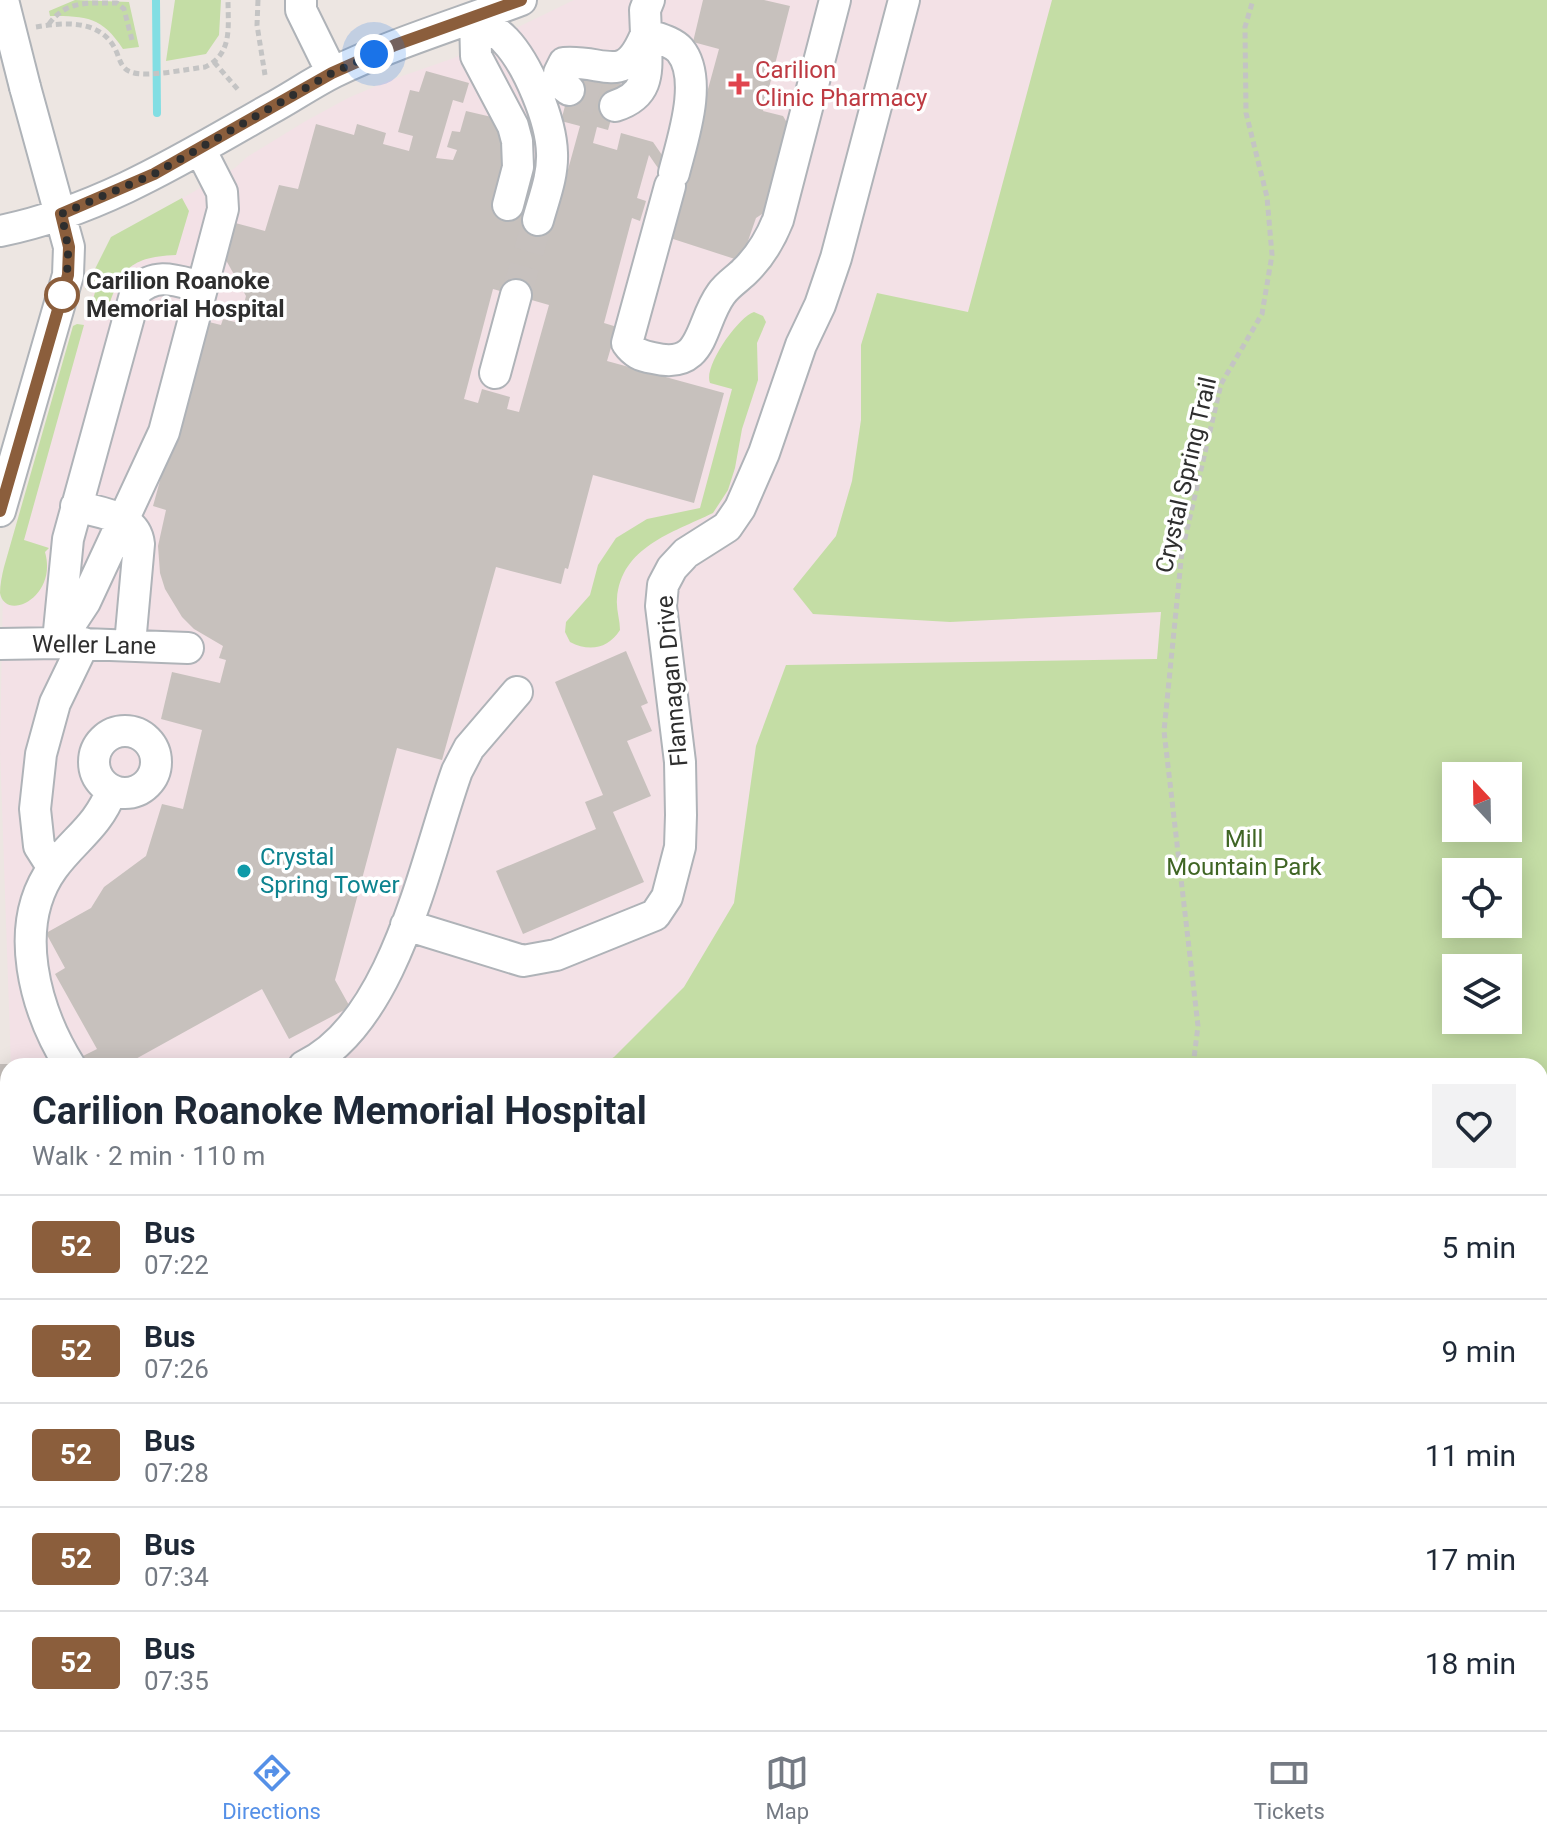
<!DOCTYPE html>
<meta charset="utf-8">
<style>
:root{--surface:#fff;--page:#f2f2f3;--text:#1f2937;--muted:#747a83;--line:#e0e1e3;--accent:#5590e7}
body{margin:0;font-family:Roboto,sans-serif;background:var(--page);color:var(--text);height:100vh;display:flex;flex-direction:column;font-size:30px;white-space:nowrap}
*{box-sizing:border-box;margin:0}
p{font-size:26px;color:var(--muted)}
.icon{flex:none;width:44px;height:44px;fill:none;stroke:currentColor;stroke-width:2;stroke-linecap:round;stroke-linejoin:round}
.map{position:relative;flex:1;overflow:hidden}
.panel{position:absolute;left:0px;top:1058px;width:1548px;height:672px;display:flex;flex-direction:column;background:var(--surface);border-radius:24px 24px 0 0;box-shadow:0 4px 20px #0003}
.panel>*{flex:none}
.badge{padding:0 16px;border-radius:6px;font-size:28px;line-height:52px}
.needle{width:52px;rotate:338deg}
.buttons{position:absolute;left:1442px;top:762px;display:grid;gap:16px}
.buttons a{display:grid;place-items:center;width:80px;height:80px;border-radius:0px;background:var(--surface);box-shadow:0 4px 20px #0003;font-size:40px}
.you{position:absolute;width:40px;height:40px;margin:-20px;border:6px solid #fff;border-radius:50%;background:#1a73e8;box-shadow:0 0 0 12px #1a73e833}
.map>.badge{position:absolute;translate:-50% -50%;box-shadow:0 0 0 4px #fff}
.round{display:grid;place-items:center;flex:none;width:84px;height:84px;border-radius:0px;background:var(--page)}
.headline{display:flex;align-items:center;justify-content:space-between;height:136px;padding:0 32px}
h1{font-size:38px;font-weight:700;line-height:60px}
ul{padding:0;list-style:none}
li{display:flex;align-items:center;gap:24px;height:104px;padding:0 32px;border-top:2px solid var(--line)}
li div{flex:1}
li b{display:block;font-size:30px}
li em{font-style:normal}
li .badge{min-width:88px;font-weight:700;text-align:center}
.tab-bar{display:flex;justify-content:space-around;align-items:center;height:112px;border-top:2px solid var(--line);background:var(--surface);font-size:22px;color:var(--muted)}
.tab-bar a{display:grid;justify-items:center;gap:4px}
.tab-bar .current{color:var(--accent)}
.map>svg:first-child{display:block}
.medical{fill:#f3e1e6}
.green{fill:#c4dda5;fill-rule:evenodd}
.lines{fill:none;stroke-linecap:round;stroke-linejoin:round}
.stream{stroke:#82dee3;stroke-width:8}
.building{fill:#c7c1bd;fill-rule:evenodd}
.minor-tunnel{stroke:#c7c1be;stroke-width:30;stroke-dasharray:30 15;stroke-linecap:butt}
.minor-casing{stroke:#afb3b8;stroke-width:34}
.path{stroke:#c4c4c4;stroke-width:5;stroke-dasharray:6 4;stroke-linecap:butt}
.minor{stroke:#fff;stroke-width:30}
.minor-bridge-casing{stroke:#afb3b8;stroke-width:34;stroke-linecap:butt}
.minor-bridge{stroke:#fff;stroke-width:30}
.line-casing{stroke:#fff;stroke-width:18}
.line{stroke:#8b5e3c;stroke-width:12}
.walk{stroke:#2e2e2e;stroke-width:8;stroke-dasharray:0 14.4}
.health-dot{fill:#e0444e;stroke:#fff;stroke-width:3}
.stop-dot{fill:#fff;stroke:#8b5e3c;stroke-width:4}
.culture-dot{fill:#0f9aa8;stroke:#fff;stroke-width:3}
.labels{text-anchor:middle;stroke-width:7;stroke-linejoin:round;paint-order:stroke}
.health-label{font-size:24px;fill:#be3a42;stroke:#fff;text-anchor:start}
.stop-label{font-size:24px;font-weight:bold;fill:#2e2e2e;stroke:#fff;text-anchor:start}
.street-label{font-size:24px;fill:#2e2e2e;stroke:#fff}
.park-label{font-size:24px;fill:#3f6524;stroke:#fff}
.culture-label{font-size:24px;fill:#0d838f;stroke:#fff;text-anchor:start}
</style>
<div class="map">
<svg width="1547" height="1730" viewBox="0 0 1547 1730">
<rect width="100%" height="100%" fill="#ede6e2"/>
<!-- medical -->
<path class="medical" d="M 574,0 L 1245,0 L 1157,659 L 786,665 L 756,746 L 734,903 L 684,987 L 614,1057 L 599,1066 L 11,1066 L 0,748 L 3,588 L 106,249 L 120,234 L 235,168 L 247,157 L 304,122 L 348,98 L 388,81 L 454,58 Z"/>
<!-- green -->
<path class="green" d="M 75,0 L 129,2 L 139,47 L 123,49 C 102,17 87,16 50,16 L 49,11 Z
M 175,0 L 221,0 L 219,35 L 206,54 L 166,61 Z
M 1052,0 L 1547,0 L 1547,1730 L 396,1730 L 392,1722 L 1540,1722 L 1540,1066 L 599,1066 L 614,1057 L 684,987 L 734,903 L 756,746 L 786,665 L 1157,659 L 1161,612 L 950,622 L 813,614 L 793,589 L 836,536 L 852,481 L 861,420 L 861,345 L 877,293 L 968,312 ZM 1456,776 L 1508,776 L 1508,828 L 1456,828 ZM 1456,872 L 1508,872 L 1508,924 L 1456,924 ZM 1456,968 L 1508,968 L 1508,1020 L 1456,1020 Z
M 182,198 L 189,211 L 176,255 C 125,257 120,273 105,317 L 89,315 L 95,292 L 85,289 L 111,237 Z
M 754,312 L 763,316 L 766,322 L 757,343 L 758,380 L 742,429 L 735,468 L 728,490 L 713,513 C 672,533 621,547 617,599 C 616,609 620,620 620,630 C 608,649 589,652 570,642 L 565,632 L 566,622 L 590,595 L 598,565 L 616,538 L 647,519 L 700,508 L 732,389 L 710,383 C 703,367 738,317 754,312 Z
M 77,324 L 84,325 L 24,540 L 49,548 L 45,552 C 58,598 5,622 0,593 C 0,585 2,575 4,567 L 73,326 Z"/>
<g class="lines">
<!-- stream -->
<path class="stream" d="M 156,0 L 157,113"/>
</g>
<!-- building -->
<path class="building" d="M 703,0 L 764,0 L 790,6 L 763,111 L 783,116 L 792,131 L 773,207 L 756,218 L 741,261 L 667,237 L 678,197 L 649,155 L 637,198 L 646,201 L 640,221 L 632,218 L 604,323 L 617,327 L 607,361 L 724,393 L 694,503 L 593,475 L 568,569 L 565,568 L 561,584 L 496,567 L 442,760 L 397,748 L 335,980 L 350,1007 L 289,1039 L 262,989 L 123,1066 L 10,1066 L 10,1064 L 75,1060 L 97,1049 L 55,974 L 65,968 L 46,933 L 91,908 L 104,887 L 146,856 L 162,804 L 183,809 L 202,730 L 161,719 L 172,672 L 220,683 L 226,660 L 219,658 L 223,646 L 194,629 L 182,617 L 165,589 L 160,573 L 158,546 L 166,510 L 153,506 L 182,401 L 197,319 L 221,325 L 223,319 L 239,323 L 246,296 L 217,244 L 224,220 L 265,231 L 279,185 L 298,189 L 316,124 L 354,135 L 357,124 L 386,133 L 383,144 L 409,151 L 413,136 L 398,132 L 410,90 L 419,92 L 426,71 L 469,83 L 463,103 L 453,100 L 436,158 L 453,160 L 457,150 L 447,147 L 452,131 L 460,132 L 466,111 L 496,118 L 511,148 L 495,207 L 553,224 L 580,126 L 561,121 L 574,72 L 621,84 L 608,130 L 597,127 L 593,143 L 617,150 L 621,133 L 653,142 L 682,184 L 719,49 L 693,42 ZM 493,289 L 549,305 L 519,412 L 507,409 L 510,397 L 482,389 L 478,403 L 464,399 Z
M 626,651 L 648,703 L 641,706 L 652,731 L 627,741 L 651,796 L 613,812 L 644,882 L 523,934 L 496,871 L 596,829 L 585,802 L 603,795 L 555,682 Z
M 0,1064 L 8,1064 L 8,1090 L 0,1090 Z
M 95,1722 L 171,1722 L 170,1730 L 94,1730 Z"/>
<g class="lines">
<!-- minor-tunnel -->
<path class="minor-tunnel" d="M 569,90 L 615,106
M 516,295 L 538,220"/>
<defs>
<path id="minor" d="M 301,0 L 301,10 L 332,73
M 649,0 L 645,10 L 646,34 C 656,38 672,41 680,50 C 704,79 682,141 674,173
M 569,90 L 560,83 L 559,73 L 564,63 C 607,60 624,87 646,34 C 646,68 653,94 615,106
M 670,186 L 627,343 C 634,353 641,356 653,358 C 705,371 699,324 721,294 C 727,285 737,279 744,272 C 760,257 770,240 778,220 L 835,0
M 508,205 L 518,167 L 517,141 L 513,126 L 476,56 L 475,17 C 485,25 497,31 505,40 C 528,64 551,120 552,153 C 553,176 544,198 538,220
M 0,231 C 99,211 184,158 270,109 C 292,97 312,83 334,72 C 394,43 458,24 521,0
M 495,373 L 516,295
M 76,506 C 99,513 136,515 139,544 L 130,644
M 0,511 L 68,275 L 69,247 L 25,87
M 58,641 L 68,539 L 136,291 C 157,271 177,281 202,287
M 58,643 L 85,602 L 164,432 L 223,209 L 222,192 L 200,149
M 0,644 L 58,643 L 188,648
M94 762a31 31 0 1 1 62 0a31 31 0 1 1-62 0Z
M 53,868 L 39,846 L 35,809 L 41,754 L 55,703 L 84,643
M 406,925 L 523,961 L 556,955 L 655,915 L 667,897 L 680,847 L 681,815 L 680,762 L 661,606 L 663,585 L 672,568 L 686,553 L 727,527 L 740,508 L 764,453 L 801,345 L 820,305 L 836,258 L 904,0
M 70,1066 C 35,1010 11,926 53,868 C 75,838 97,828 112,790
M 304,1066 C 395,1023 425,860 457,771 L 469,748 L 517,692
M 0,1121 L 8,1120
M 0,1531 L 8,1532
M 363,1722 L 368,1730
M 245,1730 L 245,1722
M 333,1730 L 343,1722"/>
</defs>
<!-- minor casing -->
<use href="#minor" class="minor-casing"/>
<!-- path -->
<path class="path" d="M 258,0 L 257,25 L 265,75
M 49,24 C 66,0 89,3 117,3 L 124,9 L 132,40
M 36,27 C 66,22 103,19 117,53 C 120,61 122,69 131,72 C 146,78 187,69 205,67 C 233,54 228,26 228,0
M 214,62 L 240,92
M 1193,1066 L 1198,1026 L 1164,731 L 1182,551 L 1221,384 L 1262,314 L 1272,255 L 1267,197 L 1246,113 L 1245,27 L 1253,0
M 1310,1730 L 1311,1722"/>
<!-- minor -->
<use href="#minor" class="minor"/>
<defs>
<path id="minor-bridge" d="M 3,0 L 25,87"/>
</defs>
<!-- minor-bridge casing -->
<use href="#minor-bridge" class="minor-bridge-casing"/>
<!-- minor-bridge -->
<use href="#minor-bridge" class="minor-bridge"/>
</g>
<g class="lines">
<defs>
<path id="line" d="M 0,511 L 68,275 L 69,247 L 61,214 L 154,174 L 332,73 L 395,45 L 521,0"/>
</defs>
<!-- line casing -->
<use href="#line" class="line-casing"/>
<!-- line -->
<use href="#line" class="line"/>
<!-- walk -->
<path class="walk" d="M 62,295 L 60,303 C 70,266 71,252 61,214 L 154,174 L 332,73 L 374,54"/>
</g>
<!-- markers -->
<path class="health-dot" d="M735 72h8v8h8v8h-8v8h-8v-8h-8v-8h8z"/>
<circle class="stop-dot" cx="62" cy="295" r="16"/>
<circle class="culture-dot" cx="244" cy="871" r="8"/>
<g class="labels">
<!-- health labels -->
<g class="health-label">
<text x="755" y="78">Carilion<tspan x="755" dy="28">Clinic Pharmacy</tspan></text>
</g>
<!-- stop labels -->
<g class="stop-label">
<text x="86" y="289">Carilion Roanoke<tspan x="86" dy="28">Memorial Hospital</tspan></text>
</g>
<!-- street labels -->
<g class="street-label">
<text transform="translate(1186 475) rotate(-77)" y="8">Crystal Spring Trail</text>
<text transform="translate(94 645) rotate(1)" y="8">Weller Lane</text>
<text transform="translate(672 681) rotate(-95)" y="8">Flannagan Drive</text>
</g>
<!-- park labels -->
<g class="park-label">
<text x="1244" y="847">Mill<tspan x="1244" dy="28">Mountain Park</tspan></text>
</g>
<!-- culture labels -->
<g class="culture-label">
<text x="260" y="865">Crystal<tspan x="260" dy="28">Spring Tower</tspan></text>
</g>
</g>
</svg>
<div class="buttons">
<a><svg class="needle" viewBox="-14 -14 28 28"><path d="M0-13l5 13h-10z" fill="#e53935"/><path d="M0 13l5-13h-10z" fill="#747a83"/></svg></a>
<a><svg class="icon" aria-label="locate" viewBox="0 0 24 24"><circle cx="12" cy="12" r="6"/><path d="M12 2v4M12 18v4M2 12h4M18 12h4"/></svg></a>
<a><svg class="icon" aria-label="layers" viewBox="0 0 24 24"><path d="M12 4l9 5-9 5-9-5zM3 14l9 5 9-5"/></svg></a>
</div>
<div class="you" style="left:374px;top:54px"></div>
<section class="panel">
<div class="headline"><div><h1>Carilion Roanoke Memorial Hospital</h1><p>Walk · 2 min · 110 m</p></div><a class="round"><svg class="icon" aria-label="heart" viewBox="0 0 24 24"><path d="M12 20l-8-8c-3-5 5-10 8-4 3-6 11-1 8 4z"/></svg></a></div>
<ul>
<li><span class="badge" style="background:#8b5e3c;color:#fff">52</span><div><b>Bus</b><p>07:22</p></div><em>5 min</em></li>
<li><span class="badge" style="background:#8b5e3c;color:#fff">52</span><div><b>Bus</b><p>07:26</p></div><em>9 min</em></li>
<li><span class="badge" style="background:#8b5e3c;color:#fff">52</span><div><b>Bus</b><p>07:28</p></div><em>11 min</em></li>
<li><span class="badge" style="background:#8b5e3c;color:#fff">52</span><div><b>Bus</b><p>07:34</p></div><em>17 min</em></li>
<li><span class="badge" style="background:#8b5e3c;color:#fff">52</span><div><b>Bus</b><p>07:35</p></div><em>18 min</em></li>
</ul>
</section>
</div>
<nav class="tab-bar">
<a class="current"><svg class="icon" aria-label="directions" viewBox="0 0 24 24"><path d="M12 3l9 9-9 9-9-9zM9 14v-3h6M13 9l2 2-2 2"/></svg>Directions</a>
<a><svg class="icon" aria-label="map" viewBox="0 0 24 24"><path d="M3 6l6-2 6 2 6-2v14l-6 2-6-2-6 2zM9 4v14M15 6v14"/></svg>Map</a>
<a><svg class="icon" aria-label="tickets" viewBox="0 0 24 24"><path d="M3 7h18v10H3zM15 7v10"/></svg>Tickets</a>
</nav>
